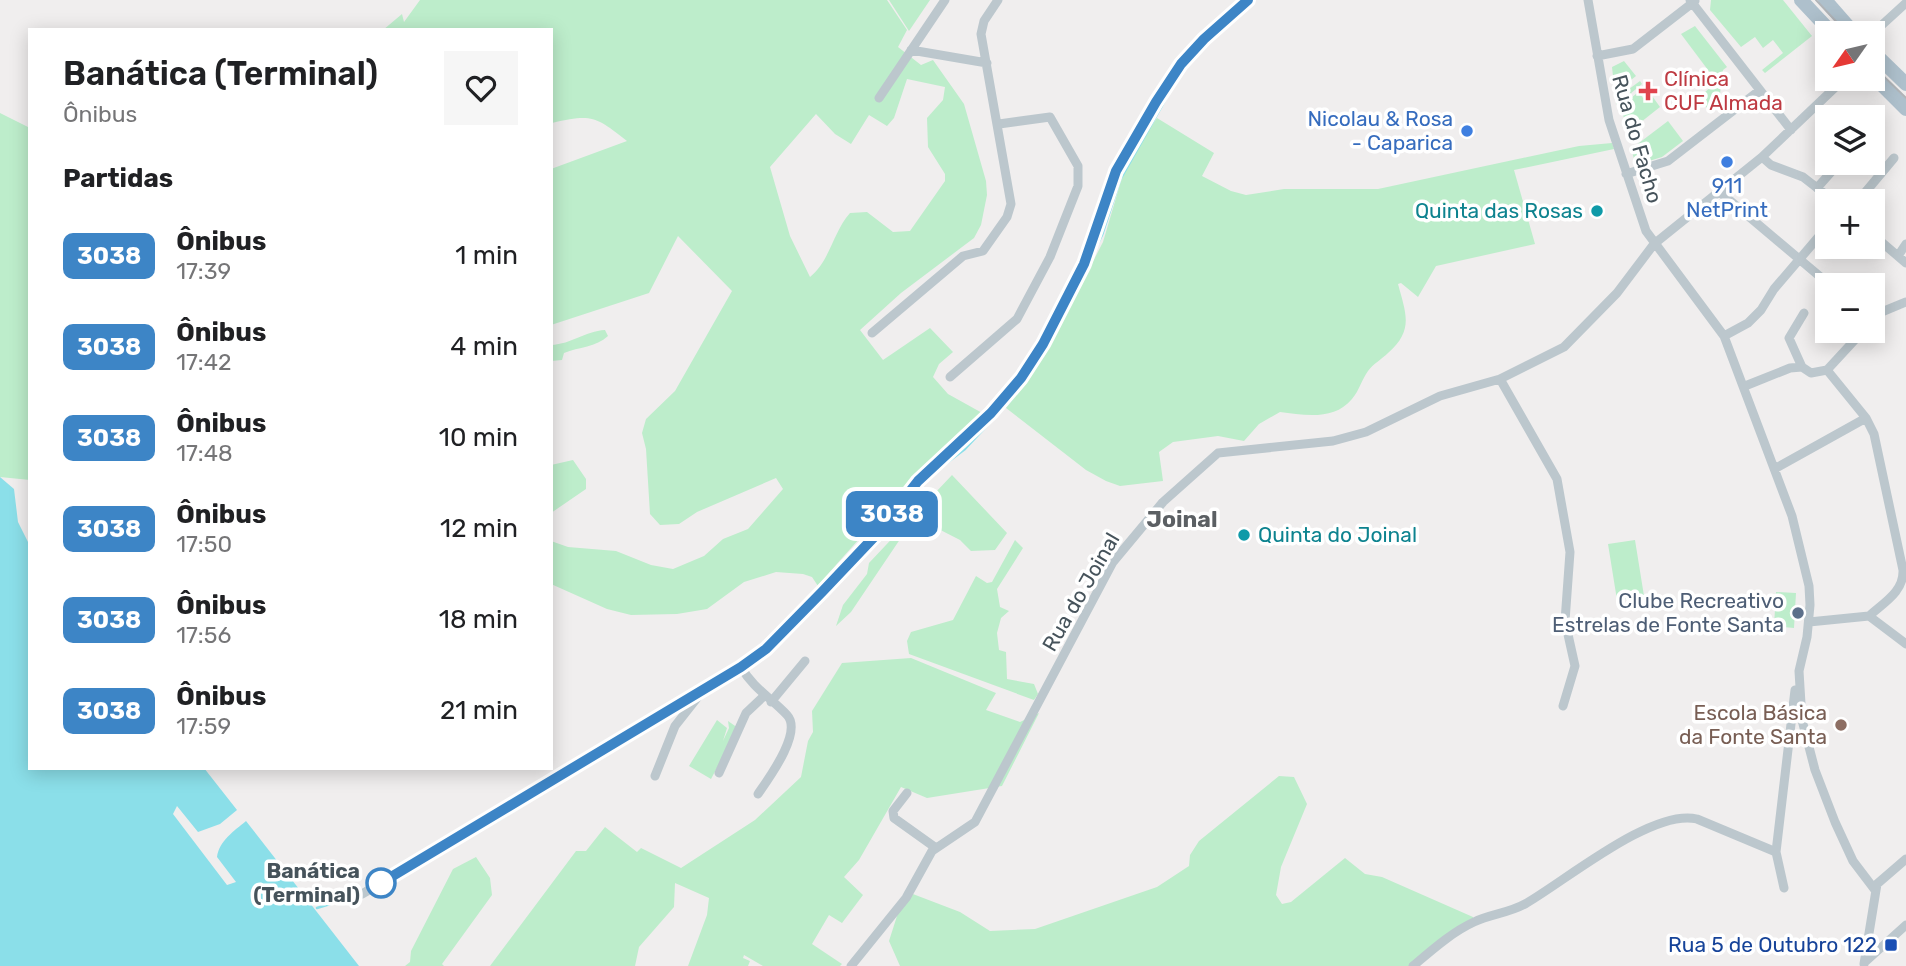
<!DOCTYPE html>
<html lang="pt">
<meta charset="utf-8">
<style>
:root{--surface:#fff;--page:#f6f6f6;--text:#202124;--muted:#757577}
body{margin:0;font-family:Rubik,sans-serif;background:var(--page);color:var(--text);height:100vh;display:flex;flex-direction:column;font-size:26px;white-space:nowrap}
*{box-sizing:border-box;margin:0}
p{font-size:23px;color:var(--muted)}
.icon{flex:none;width:38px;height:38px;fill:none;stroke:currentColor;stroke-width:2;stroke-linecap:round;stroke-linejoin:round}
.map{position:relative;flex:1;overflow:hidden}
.details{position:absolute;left:28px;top:28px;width:525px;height:742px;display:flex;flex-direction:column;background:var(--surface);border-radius:0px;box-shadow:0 4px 18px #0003}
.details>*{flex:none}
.badge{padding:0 14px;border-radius:10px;font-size:24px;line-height:46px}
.needle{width:46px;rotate:236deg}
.fabs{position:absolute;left:1815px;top:21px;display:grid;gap:14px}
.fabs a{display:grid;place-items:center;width:70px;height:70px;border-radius:0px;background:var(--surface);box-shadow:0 4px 18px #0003;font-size:35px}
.map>.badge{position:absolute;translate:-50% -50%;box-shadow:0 0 0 4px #fff}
h2{padding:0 35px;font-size:26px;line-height:63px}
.round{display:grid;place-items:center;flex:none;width:74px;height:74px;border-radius:0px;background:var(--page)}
.summary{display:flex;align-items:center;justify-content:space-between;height:119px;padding:0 35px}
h1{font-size:33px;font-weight:600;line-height:52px}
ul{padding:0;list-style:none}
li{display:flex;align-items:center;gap:21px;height:91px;padding:0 35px}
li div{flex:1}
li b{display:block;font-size:26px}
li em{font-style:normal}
li .badge{min-width:77px;font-weight:700;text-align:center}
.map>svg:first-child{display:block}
.green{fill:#bdedcb;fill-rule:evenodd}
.water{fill:#8bdfe9}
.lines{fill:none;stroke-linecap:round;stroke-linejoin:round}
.stream{stroke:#8bdfe9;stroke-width:2.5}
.minor{stroke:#bcc7cd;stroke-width:9}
.primary{stroke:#aec0cc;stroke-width:14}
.tram{stroke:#b0b4b8;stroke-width:2}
.line-casing{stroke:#fff;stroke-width:16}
.line{stroke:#3d85c6;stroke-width:10}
.health-dot{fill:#e0444e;stroke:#fff;stroke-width:2.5}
.shop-dot{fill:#3f7fe0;stroke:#fff;stroke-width:2.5}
.culture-dot{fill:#0f9aa8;stroke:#fff;stroke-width:2.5}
.service-dot{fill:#5c6f8a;stroke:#fff;stroke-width:2.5}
.education-dot{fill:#8d6e63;stroke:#fff;stroke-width:2.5}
.stop-dot{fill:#fff;stroke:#3d85c6;stroke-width:3.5}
.transit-dot{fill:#1a4fb4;stroke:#fff;stroke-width:2.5}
.labels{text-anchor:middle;stroke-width:7;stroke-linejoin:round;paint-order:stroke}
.health-label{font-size:21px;fill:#be3a42;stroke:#fff;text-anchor:start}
.shop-label{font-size:21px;fill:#366cbe;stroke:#fff;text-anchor:end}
.street-label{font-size:21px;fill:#46535b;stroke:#fff}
.culture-label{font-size:21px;fill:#0d838f;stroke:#fff;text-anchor:end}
.service-label{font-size:21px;fill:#4e5e75;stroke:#fff;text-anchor:end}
.education-label{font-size:21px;fill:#785e54;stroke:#fff;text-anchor:end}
.stop-label{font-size:21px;font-weight:bold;fill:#46535b;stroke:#fff;text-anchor:end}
.transit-label{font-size:21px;fill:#164399;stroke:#fff;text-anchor:end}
.neighbourhood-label{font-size:23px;font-weight:bold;fill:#5b5f63;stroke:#fff}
</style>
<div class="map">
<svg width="1906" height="966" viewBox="0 0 1906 966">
<rect width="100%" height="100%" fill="#f0eeee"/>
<!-- green -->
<path class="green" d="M 420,0 L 887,0 L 907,30 L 898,47 L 921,65 L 933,60 L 964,104 L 986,181 L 987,195 L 981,225 L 974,238 L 901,293 L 860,330 L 883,360 L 930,328 L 953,352 L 939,364 L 933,377 L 948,394 L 984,414 C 937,456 894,500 852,547 C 813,590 780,634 732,668 L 760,647 L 818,586 L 812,577 L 803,574 L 776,572 L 744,582 L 707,609 L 677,614 L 631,615 L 607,609 L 551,584 L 551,541 L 568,547 L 616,551 L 651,565 L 673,569 L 704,556 L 723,539 L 748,529 L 783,489 L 776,478 L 697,512 L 679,524 L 660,525 L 650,514 L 646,449 L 642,433 L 646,419 L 675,391 L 732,291 L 678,236 L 649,293 L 551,325 L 551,169 L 627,141 C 595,116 592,114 552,123 L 551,30 L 383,30 L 402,14 L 404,22 ZM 907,79 L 945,87 L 943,100 L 927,118 L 928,147 L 945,174 L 945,181 L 910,231 L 893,232 L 867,212 L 850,213 C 833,232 830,261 810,277 L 790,236 L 770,167 L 816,114 L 835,134 L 851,144 L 869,115 L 887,126 L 894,118 Z
M 889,0 L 930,0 L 909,31 Z
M 1711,0 L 1783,0 L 1812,36 L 1765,73 L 1762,70 L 1783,53 L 1773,40 L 1763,48 L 1755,37 L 1741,47 L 1710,10 Z
M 1695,26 L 1727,67 L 1723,70 L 1720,94 L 1724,100 L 1709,111 L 1699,97 L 1717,82 L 1681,34 Z
M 1624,61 L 1636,76 L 1626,84 L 1629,89 L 1640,81 L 1642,84 L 1624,99 L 1627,101 L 1645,87 L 1647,89 L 1640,94 L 1643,98 L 1650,93 L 1660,107 L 1636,126 L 1631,120 L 1627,123 L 1616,103 L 1612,67 Z
M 0,113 L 30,128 L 30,480 L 0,477 Z
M 1157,118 L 1214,153 L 1202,176 L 1231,191 L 1246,195 L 1284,189 L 1378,189 L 1579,146 L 1612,143 L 1614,149 L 1514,170 L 1535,244 L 1436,266 L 1418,297 L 1401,283 L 1398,284 C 1406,314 1414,330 1388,353 C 1382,359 1373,364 1368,371 C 1362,379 1359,391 1352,399 C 1334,421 1304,415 1280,412 L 1259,424 L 1244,441 L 1218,436 L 1173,442 L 1159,452 L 1163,481 L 1120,486 L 1106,481 L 1086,470 L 997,401 L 1032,371 L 1044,357 L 1103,242 L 1121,181 L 1134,152 Z
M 1668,121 L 1683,141 L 1662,157 L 1636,165 L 1631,149 Z
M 605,330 L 608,336 C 596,347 579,347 564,353 L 562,360 L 551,361 L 551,345 C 572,344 585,331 605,330 Z
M 573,460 L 586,479 L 586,489 L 551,513 L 551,465 Z
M 952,475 L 1007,533 L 995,550 L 971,551 L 960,540 L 915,517 L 851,612 L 836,626 L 843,605 L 867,574 L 869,563 Z
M 1015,540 L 1023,548 L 997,589 L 1000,607 L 1009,611 L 1001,618 L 997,633 L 999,650 L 1006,652 L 1007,679 L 1034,684 L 1038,694 L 1034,700 L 909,654 L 907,641 L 911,632 L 953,620 L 976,576 L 987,583 L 992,582 Z
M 1635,540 L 1644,596 L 1617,600 L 1608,544 Z
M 1776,592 L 1796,593 L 1794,628 L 1774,626 Z
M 911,658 L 996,693 L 986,710 L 1020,722 L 1039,713 L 1002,786 L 927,798 L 901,787 L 859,860 L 844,877 L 863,895 L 842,923 L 829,915 L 812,944 L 842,964 L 840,966 L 763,966 L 744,955 L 743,958 L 750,961 L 748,966 L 688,966 L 707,915 L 709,898 L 675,883 L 674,907 L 639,947 L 635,966 L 490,966 L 576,851 L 586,851 L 605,827 L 637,852 L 641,848 L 681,868 L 755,820 L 801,777 L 808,741 L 813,732 L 812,711 L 842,663 Z
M 717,720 L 727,728 L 723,741 L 729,728 L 728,721 L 738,728 L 711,779 L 689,766 Z
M 1279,776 L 1294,777 L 1307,804 L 1281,867 L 1276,895 L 1282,904 L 1291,902 L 1345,858 L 1365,874 L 1382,877 L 1473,917 L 1473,922 L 1413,966 L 900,966 L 889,941 L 905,891 L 960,912 L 990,931 L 1035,929 L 1157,887 L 1189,866 L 1190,855 L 1199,841 Z
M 476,857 L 490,878 L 492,895 L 442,964 L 444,966 L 405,966 L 410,962 L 411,951 L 453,869 Z"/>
<!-- water -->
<path class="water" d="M 0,477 L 14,489 L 18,522 L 30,546 L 30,768 L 204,768 L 237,810 L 220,824 L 198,832 L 177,806 L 173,814 L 227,885 L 236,882 L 217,857 C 219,841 234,831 246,821 L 359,966 L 0,966 Z"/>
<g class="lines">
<!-- stream -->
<path class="stream" d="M 881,534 L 924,480 L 965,449 L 1011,400 L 1043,356 L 1102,235 L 1120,180 L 1168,95
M 727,680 L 741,673
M 497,821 L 658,722
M 384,887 L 441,853
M 317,908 L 330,904"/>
<!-- minor -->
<path class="minor" d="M 1588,0 L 1609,120 L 1646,231 L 1724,336 L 1792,516 L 1809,586 L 1810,605 L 1807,637 L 1799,671 L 1802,720 L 1815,770 L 1835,822 L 1853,861 L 1875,890
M 1690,0 L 1791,130
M 1872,34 L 1906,3
M 911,50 L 987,63
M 1597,56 L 1633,49 L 1695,1
M 879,98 L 945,0
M 1762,157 L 1771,165 L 1803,177 L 1834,201
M 1626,174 L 1668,161 L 1760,90
M 1817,188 L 1839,163
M 1721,193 L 1830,285
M 1858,201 L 1894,158
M 1872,234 L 1906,263
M 1898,256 L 1906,244
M 1804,313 L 1789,338 L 1802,367 L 1811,373 L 1827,370 L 1863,331
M 1872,316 L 1906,302
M 872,333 L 963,256 L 983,251 L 1007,217 L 1011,204 L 981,34 L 984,21 L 998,0
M 1724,336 L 1748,323 L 1761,310 L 1774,289 L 1827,227
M 1827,370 L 1866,418 L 1874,434 L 1903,570 C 1904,592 1883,603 1869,616
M 950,377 L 1017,319 L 1050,257 L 1078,186 L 1078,166 L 1050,117 L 999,124
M 1500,379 L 1557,479 L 1570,552 L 1565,621 L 1575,666 L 1563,706
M 1745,386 L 1790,368 L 1802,367
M 1776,468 L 1866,418
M 1809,622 L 1869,616 L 1906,644
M 741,667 C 753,688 771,698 787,715 C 803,732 769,778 758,794
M 771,702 L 805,661
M 719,773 L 746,713 L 764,696
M 655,776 L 675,726 L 701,693
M 907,793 L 893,811 L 894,818 L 936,848
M 1784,888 L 1776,852 L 1795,690
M 336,900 L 362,894 L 381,883 L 741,667 L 774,642 L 875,535 L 918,481 L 991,413 L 1021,378 L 1043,344 L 1084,264 L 1117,171 L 1156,102 L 1181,64 L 1204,39 L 1248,0
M 1865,962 L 1906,925
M 1864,964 L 1877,884 L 1906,859
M 851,966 L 906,898 L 932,851 L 975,822 L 1113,562 L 1163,502 L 1218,453 L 1333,441 L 1366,432 L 1440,396 L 1500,379 L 1564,347 L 1617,293 L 1654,244 L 1762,157 L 1844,79
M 1413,966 C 1432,950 1452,932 1474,922 C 1491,914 1509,913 1525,904 C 1564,882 1652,808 1697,819 L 1776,852"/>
<!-- primary -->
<path class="primary" d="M 1801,0 L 1832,33
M 1825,0 L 1854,33
M 1872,51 L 1906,84
M 1872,75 L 1906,109"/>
<!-- tram -->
<path class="tram" d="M 1816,0 L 1847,33
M 1872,65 L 1906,98"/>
</g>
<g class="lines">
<defs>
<path id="line" d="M 381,883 L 741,667 L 766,649 L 822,592 L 876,535 L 918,481 L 991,413 L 1021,378 L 1043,344 L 1084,264 L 1116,171 L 1156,102 L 1181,64 L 1204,39 L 1248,0"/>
</defs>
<!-- line casing -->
<use href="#line" class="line-casing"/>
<!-- line -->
<use href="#line" class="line"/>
</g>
<!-- markers -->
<path class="health-dot" d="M1644.5 80.5h7v7h7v7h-7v7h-7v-7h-7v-7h7z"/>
<g class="shop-dot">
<circle cx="1467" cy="131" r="7"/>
<circle cx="1727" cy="162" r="7"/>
</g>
<g class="culture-dot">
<circle cx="1597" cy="211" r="7"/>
<circle cx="1244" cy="535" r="7"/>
</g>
<circle class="service-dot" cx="1798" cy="613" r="7"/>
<circle class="education-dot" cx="1841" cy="725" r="7"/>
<circle class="stop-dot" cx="381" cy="883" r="14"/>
<rect class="transit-dot" x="1884" y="938" width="14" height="14" rx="3.5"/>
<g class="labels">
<!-- health labels -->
<g class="health-label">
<text x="1664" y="86">Clínica<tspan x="1664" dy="24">CUF Almada</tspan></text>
</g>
<!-- shop labels -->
<g class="shop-label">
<text x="1453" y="126">Nicolau &amp; Rosa<tspan x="1453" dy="24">- Caparica</tspan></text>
<text x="1727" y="193" text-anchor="middle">911<tspan x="1727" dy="24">NetPrint</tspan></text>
</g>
<!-- street labels -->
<g class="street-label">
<text transform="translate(1637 139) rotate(74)" y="7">Rua do Facho</text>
<text transform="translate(1081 592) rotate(-60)" y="7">Rua do Joinal</text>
</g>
<!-- culture labels -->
<g class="culture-label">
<text x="1583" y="218">Quinta das Rosas</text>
<text x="1258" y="542" text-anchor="start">Quinta do Joinal</text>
</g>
<!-- service labels -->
<g class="service-label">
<text x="1784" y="608">Clube Recreativo<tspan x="1784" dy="24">Estrelas de Fonte Santa</tspan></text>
</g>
<!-- education labels -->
<g class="education-label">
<text x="1827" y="720">Escola Básica<tspan x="1827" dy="24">da Fonte Santa</tspan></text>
</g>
<!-- stop labels -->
<g class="stop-label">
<text x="360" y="878">Banática<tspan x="360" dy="24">(Terminal)</tspan></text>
</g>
<!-- transit labels -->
<g class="transit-label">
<text x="1877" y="952">Rua 5 de Outubro 122</text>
</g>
<!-- neighbourhood labels -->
<g class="neighbourhood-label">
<text x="1182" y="527">Joinal</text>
</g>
</g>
</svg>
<div class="fabs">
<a><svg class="needle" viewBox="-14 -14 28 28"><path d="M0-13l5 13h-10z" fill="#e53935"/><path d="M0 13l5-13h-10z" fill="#757577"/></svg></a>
<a><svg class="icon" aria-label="layers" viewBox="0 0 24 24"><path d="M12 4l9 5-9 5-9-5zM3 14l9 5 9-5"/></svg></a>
<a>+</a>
<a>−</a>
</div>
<b class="badge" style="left:892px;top:514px;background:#3d85c6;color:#fff">3038</b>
<section class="details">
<div class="summary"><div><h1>Banática (Terminal)</h1><p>Ônibus</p></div><a class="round"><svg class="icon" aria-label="heart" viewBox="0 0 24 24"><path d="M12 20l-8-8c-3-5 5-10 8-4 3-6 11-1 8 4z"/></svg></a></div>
<h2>Partidas</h2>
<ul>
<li><span class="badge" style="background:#3d85c6;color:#fff">3038</span><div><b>Ônibus</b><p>17:39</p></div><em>1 min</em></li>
<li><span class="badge" style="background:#3d85c6;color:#fff">3038</span><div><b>Ônibus</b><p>17:42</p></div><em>4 min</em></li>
<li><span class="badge" style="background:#3d85c6;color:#fff">3038</span><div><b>Ônibus</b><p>17:48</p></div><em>10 min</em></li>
<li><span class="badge" style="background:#3d85c6;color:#fff">3038</span><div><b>Ônibus</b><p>17:50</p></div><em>12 min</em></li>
<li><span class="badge" style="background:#3d85c6;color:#fff">3038</span><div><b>Ônibus</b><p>17:56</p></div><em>18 min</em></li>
<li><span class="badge" style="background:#3d85c6;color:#fff">3038</span><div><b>Ônibus</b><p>17:59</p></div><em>21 min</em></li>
</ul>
</section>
</div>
